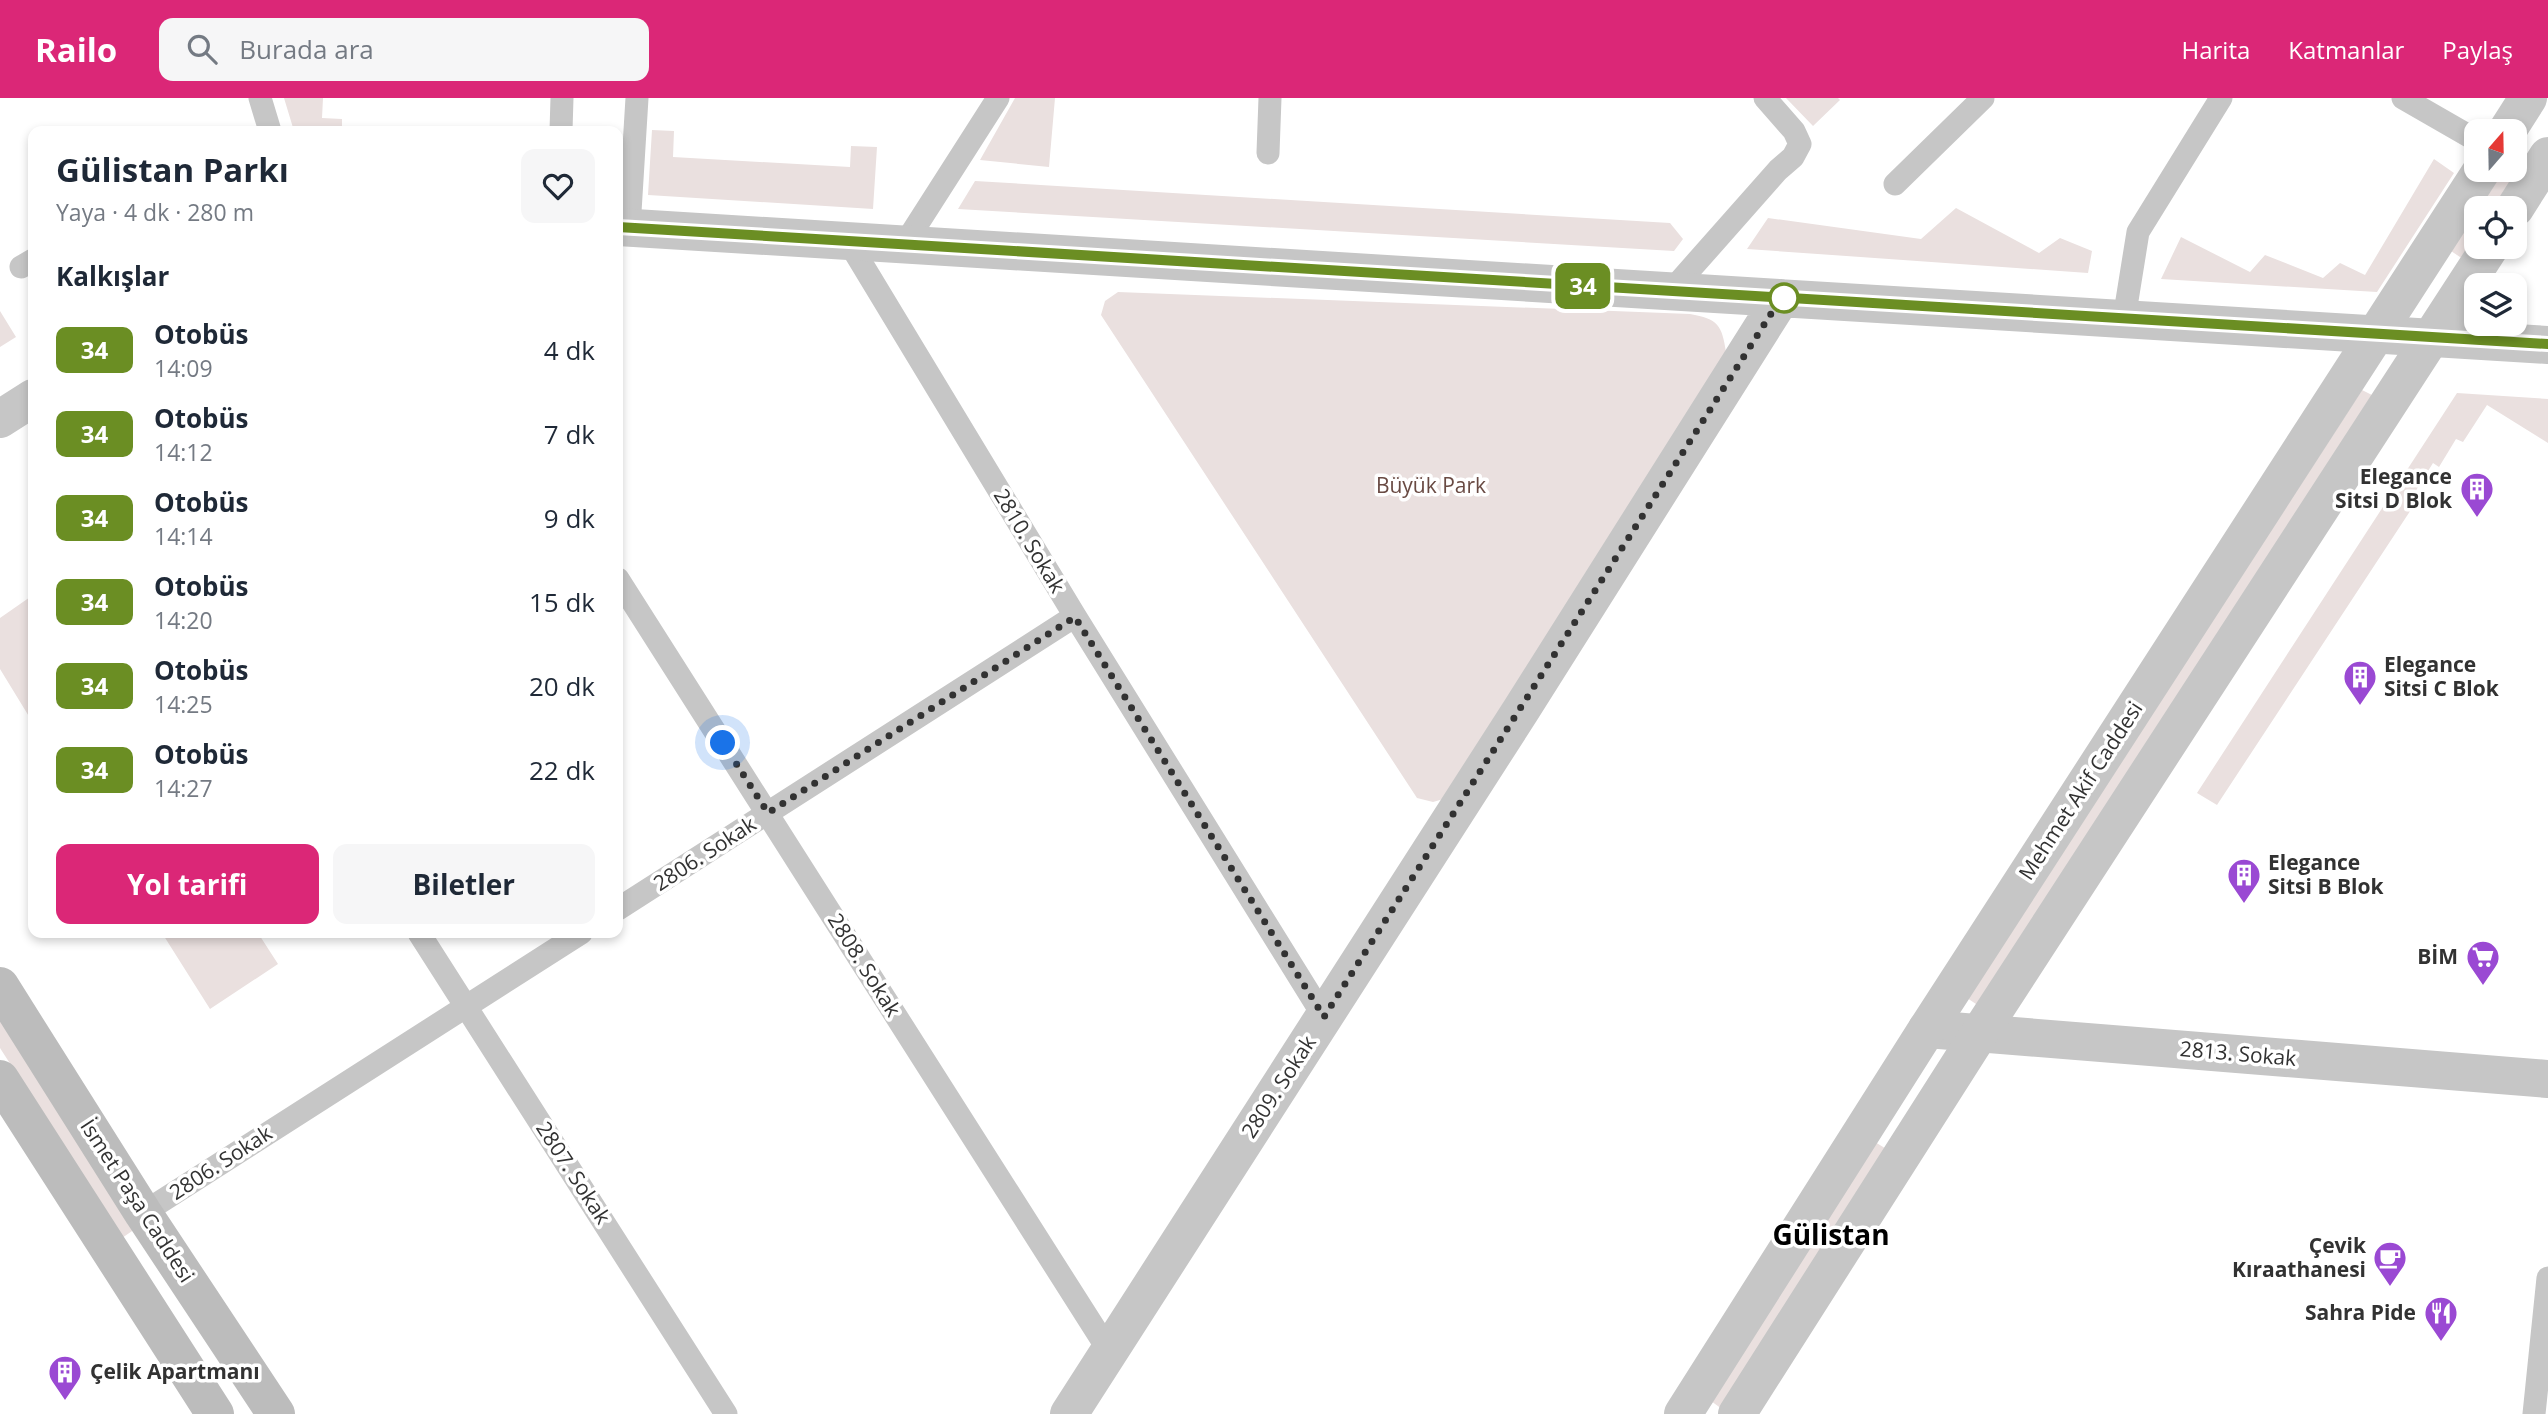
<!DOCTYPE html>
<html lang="tr">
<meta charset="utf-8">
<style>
:root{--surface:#fff;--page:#f6f6f7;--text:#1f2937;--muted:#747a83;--accent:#db2777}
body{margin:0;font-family:"Open Sans",sans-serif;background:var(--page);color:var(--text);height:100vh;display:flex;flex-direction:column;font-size:26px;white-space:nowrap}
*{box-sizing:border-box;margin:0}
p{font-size:23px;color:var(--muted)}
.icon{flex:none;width:38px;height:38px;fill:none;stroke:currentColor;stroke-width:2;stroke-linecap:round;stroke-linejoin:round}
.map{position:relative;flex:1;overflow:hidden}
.sheet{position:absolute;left:28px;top:28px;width:595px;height:812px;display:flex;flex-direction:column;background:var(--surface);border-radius:14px;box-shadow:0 4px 10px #0003}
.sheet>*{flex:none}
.badge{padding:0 14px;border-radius:10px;font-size:24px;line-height:46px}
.needle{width:46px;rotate:20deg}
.tools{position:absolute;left:2464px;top:21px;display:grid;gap:14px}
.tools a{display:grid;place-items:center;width:63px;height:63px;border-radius:14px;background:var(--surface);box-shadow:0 4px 10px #0003;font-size:35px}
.you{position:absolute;width:35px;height:35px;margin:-18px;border:5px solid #fff;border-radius:50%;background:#1a73e8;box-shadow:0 0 0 10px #1a73e833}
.map>.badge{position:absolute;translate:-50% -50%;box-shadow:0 0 0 4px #fff}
h2{padding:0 28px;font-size:26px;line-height:63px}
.round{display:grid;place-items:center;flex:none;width:74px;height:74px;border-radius:14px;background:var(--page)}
.headline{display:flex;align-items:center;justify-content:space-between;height:119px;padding:0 28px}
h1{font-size:33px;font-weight:700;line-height:52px}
.primary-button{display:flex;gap:14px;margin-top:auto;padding:14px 28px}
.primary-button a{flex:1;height:80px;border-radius:14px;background:var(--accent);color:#fff;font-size:28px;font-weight:700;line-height:80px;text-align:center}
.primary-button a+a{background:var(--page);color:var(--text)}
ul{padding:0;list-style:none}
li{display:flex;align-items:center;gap:21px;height:84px;padding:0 28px}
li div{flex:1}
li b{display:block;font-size:26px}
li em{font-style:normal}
li .badge{min-width:77px;font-weight:700;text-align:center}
header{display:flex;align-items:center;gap:42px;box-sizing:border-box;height:98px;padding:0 35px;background:var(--accent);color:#fff}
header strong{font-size:33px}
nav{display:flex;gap:38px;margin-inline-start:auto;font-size:24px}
.search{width:490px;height:63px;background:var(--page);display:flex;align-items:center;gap:18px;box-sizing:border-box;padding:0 24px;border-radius:14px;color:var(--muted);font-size:26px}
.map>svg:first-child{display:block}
.green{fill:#eae0df}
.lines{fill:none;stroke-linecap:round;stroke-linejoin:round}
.service{stroke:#c6c6c6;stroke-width:23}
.minor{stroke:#c6c6c6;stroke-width:38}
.tertiary{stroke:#c6c6c6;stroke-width:38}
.secondary{stroke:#bcbcbc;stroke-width:38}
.line-casing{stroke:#fff;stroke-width:16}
.line{stroke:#6b8e23;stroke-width:10}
.walk{stroke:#323232;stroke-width:7;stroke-dasharray:0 12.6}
.stop-dot{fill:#fff;stroke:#6b8e23;stroke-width:3.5}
.labels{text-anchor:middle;stroke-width:7;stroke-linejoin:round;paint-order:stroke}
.poi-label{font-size:21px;font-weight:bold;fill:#323232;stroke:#fff;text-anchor:end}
.park-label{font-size:21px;fill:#694a43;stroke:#fff}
.street-label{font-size:21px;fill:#323232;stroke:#fff}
.district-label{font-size:28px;font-weight:bold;fill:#000;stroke:#fff}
</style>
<header>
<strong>Railo</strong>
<div class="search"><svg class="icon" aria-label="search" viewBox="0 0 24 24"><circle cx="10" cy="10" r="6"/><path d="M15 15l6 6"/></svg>Burada ara</div>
<nav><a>Harita</a><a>Katmanlar</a><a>Paylaş</a></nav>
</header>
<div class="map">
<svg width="2548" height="1316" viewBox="0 0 2548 1316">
<rect width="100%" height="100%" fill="#fff"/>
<!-- green -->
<path class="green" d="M 284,0 L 323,0 L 322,20 L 342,21 L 342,33 L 294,33 Z
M 1015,0 L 1055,0 L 1049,69 L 980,62 Z
M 1786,0 L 1838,0 L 1840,2 L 1813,28 Z
M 652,32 L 674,33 L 673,59 L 850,69 L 851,48 L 877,49 L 873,111 L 648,97 Z
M 2434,61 L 2454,75 L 2377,194 L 2161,181 L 2181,139 L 2250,174 L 2265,157 L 2323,180 L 2340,165 L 2365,177 Z
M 2501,74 L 2514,81 L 2496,110 L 2478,110 Z
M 975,83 L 1670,125 L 1683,141 L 1674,153 L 958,111 Z
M 1956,110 L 2039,155 L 2060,140 L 2092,153 L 2088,175 L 1747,151 L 1768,120 L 1921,141 Z
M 2476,113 L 2476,141 L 2463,161 L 2451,153 Z
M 1118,194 L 1690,216 C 1718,221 1722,227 1726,254 L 1454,698 L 1433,704 L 1417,700 L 1101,217 L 1105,203 Z
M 0,213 L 16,239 L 0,249 Z
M 2362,292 L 2376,299 L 1979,908 L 1967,900 Z
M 2457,295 L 2548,301 L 2548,345 L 2487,307 L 2463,344 L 2456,341 L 2439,369 L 2433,365 L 2415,394 L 2420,398 L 2217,707 L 2197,695 Z
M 33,497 L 33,625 L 0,571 L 0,520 Z
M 162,835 L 258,835 L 278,866 L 210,911 Z
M 0,922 L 135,1131 L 122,1140 L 0,950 Z
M 1875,1044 L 1888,1052 L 1722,1311 L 1711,1303 Z"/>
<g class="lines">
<!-- service -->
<path class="service" d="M 260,0 L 270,33
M 2403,0 L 2476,42
M 561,33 L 562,0
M 1268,55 L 1270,0
M 1895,86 L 1983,0
M 629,130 L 637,0
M 848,143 L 1075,518 L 1324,919
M 904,147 L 998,0
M 21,169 L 33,162
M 1671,193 L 1778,72 L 1793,59 L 1800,46 L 1794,33 L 1765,0
M 2124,221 L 2138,134 L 2221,0
M 618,481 L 1109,1253
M 618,811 L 1075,518
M 419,835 L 726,1316
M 143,1115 L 581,835
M 2534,1316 L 2548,1180"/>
<!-- minor -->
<path class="minor" d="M 618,129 L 2548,247
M 0,321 L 33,300
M 1927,931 L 2548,981
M 1069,1316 L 1521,612 L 1781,200"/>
<!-- tertiary -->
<path class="tertiary" d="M 2507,33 L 2528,0
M 2515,110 L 2548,58
M 1683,1316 L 1927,931 L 2482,72
M 1737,1316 L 1979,936 L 2490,149"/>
<!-- secondary -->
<path class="secondary" d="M 0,888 L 143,1115 L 276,1316
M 0,981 L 215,1316"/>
</g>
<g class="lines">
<defs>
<path id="line" d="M 618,129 L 2548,246"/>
</defs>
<!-- line casing -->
<use href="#line" class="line-casing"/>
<!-- line -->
<use href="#line" class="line"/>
<!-- walk -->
<path class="walk" d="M 723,645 L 768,715 L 1075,519 L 1324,919 L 1781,200 L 1784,200"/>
</g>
<!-- icons -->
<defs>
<symbol id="building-pin" viewBox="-11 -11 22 30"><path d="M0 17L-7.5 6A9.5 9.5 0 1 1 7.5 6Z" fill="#9a49d3" stroke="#fff"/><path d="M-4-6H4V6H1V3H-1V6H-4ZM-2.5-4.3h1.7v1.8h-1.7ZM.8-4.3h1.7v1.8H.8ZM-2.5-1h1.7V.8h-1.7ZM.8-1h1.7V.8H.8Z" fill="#fff"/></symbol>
<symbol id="supermarket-pin" viewBox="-11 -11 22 30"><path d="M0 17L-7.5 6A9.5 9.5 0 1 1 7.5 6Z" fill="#9a49d3" stroke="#fff"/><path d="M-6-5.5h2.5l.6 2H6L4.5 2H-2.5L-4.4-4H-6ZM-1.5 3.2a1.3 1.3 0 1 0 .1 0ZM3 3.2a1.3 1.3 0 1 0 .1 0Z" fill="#fff"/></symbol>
<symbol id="cafe-pin" viewBox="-11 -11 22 30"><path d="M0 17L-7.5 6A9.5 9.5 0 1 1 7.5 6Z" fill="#9a49d3" stroke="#fff"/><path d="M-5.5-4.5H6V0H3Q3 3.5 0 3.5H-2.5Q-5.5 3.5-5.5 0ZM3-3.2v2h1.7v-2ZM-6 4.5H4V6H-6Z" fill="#fff"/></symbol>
<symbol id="restaurant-pin" viewBox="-11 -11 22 30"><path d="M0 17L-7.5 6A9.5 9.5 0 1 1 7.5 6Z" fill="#9a49d3" stroke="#fff"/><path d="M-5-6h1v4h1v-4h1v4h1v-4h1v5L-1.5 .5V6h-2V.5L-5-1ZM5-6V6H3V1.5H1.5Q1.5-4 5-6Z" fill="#fff"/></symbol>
</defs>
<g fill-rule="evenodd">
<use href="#building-pin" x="2458" y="372" width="38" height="52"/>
<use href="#building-pin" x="2341" y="560" width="38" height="52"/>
<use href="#building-pin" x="2225" y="758" width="38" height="52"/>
<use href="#supermarket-pin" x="2464" y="840" width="38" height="52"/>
<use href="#cafe-pin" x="2371" y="1141" width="38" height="52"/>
<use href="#restaurant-pin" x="2422" y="1196" width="38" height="52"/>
<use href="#building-pin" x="46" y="1255" width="38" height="52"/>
</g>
<!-- markers -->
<circle class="stop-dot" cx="1784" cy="200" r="14"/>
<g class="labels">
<!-- poi labels -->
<g class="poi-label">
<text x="2452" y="386">Elegance<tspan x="2452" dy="24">Sitsi D Blok</tspan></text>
<text x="2384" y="574" text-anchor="start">Elegance<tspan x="2384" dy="24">Sitsi C Blok</tspan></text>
<text x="2268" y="772" text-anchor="start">Elegance<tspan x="2268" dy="24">Sitsi B Blok</tspan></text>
<text x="2458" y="866">BİM</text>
<text x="2366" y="1155">Çevik<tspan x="2366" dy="24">Kıraathanesi</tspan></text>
<text x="2416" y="1222">Sahra Pide</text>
<text x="90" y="1281" text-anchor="start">Çelik Apartmanı</text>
</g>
<!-- park labels -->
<g class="park-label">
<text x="1431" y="395">Büyük Park</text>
</g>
<!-- street labels -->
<g class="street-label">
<text transform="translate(1029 443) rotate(59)" y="7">2810. Sokak</text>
<text transform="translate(2081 693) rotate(-57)" y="7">Mehmet Akif Caddesi</text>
<text transform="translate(705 756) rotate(-33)" y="7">2806. Sokak</text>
<text transform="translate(864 867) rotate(58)" y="7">2808. Sokak</text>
<text transform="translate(2238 956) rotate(5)" y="7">2813. Sokak</text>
<text transform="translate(1279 989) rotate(-57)" y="7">2809. Sokak</text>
<text transform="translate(221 1065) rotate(-33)" y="7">2806. Sokak</text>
<text transform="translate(573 1075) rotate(57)" y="7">2807. Sokak</text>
<text transform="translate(137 1103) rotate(57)" y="7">İsmet Paşa Caddesi</text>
</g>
<!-- district labels -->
<g class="district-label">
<text x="1831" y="1147">Gülistan</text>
</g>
</g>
</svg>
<div class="tools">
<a><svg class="needle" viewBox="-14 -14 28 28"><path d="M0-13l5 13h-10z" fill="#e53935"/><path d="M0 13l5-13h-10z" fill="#747a83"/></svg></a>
<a><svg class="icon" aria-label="locate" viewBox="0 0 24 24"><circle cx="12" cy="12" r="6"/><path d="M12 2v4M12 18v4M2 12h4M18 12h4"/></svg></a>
<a><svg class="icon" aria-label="layers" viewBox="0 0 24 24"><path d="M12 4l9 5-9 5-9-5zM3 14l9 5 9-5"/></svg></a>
</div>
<div class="you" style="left:723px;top:645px"></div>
<b class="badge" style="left:1583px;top:188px;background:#6b8e23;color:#fff">34</b>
<section class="sheet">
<div class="headline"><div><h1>Gülistan Parkı</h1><p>Yaya · 4 dk · 280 m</p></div><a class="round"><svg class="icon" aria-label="heart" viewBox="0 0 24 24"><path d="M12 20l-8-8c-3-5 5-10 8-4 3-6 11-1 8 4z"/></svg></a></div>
<h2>Kalkışlar</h2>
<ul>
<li><span class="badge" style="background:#6b8e23;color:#fff">34</span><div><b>Otobüs</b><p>14:09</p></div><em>4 dk</em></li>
<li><span class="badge" style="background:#6b8e23;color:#fff">34</span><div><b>Otobüs</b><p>14:12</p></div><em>7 dk</em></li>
<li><span class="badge" style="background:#6b8e23;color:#fff">34</span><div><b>Otobüs</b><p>14:14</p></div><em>9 dk</em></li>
<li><span class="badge" style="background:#6b8e23;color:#fff">34</span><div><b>Otobüs</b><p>14:20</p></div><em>15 dk</em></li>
<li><span class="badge" style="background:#6b8e23;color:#fff">34</span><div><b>Otobüs</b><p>14:25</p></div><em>20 dk</em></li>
<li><span class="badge" style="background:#6b8e23;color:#fff">34</span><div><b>Otobüs</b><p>14:27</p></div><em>22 dk</em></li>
</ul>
<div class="primary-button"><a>Yol tarifi</a><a>Biletler</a></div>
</section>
</div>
